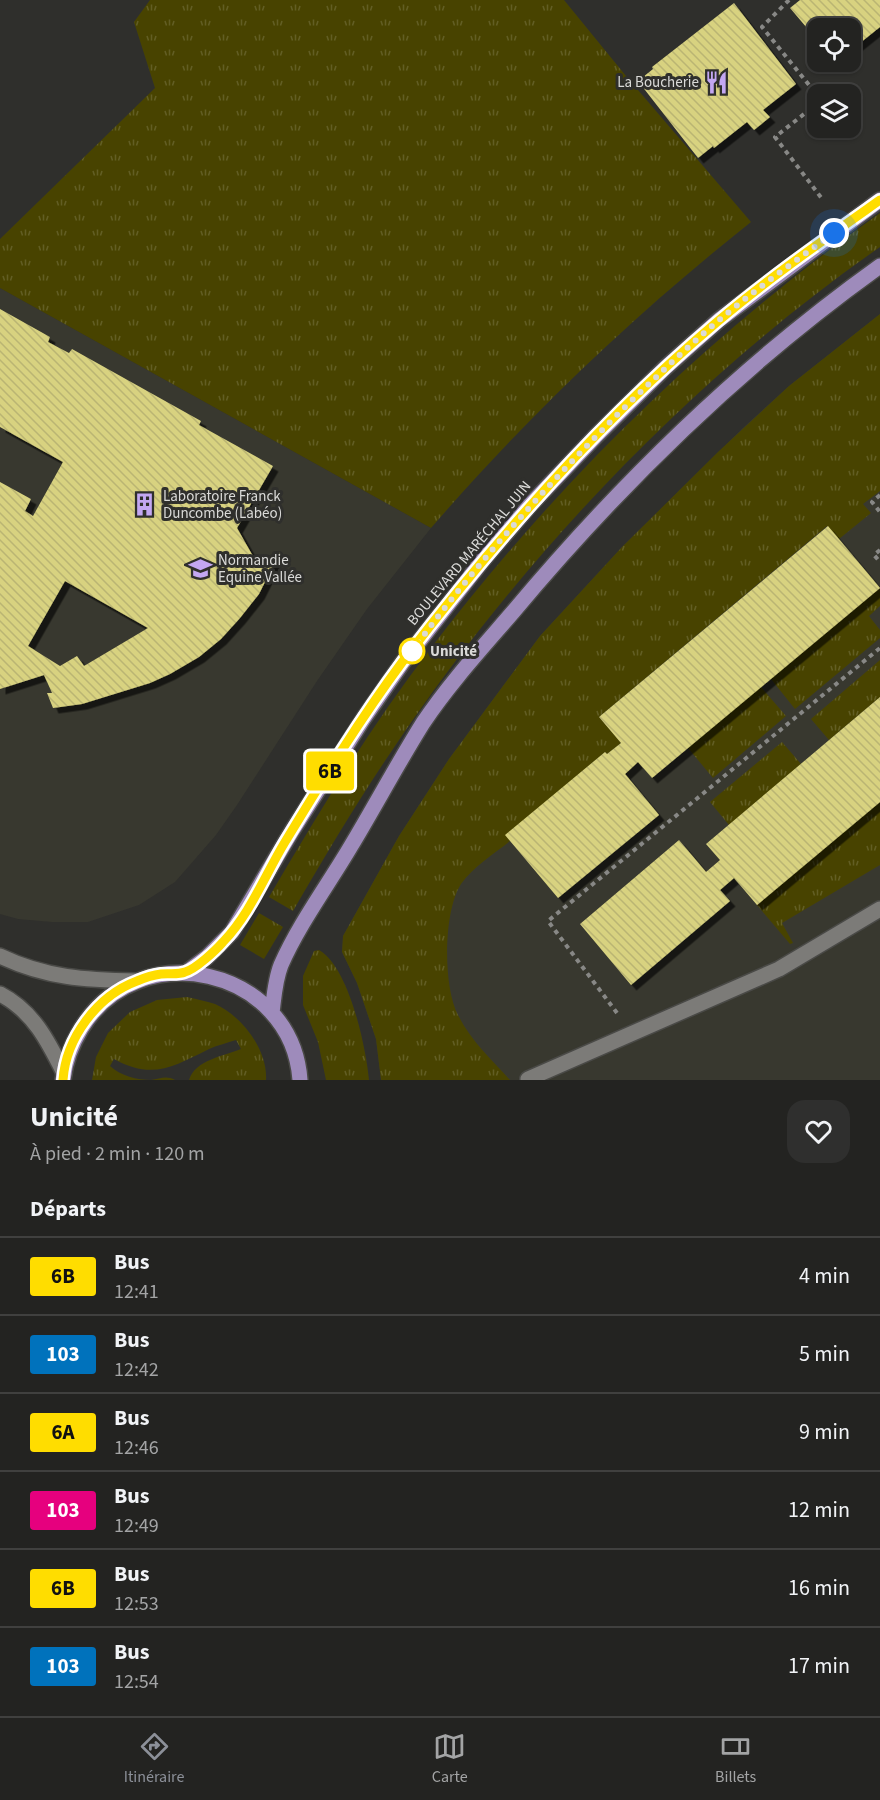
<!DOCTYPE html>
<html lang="fr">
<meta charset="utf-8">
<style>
:root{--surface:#232321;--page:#2f2f2e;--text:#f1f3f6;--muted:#a3a4a5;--line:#40403f;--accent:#8c9099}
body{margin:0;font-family:"Source Sans 3",sans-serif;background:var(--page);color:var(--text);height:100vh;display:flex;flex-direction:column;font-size:22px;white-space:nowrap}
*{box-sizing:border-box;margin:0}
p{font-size:20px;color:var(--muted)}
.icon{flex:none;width:33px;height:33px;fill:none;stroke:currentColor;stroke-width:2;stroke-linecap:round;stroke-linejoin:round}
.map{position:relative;height:1080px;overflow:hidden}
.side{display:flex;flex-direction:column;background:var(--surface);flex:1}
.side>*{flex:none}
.badge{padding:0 12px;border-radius:4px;font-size:21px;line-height:39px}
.controls{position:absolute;left:807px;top:18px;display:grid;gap:12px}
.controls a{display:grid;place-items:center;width:54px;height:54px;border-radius:12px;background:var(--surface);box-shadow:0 2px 4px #0004,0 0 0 2px var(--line);font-size:30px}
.you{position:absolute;width:30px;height:30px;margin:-15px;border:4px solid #fff;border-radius:50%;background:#1a73e8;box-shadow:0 0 0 9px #1a73e833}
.map>.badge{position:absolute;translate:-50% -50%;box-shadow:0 0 0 3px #fff}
h2{padding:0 30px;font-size:22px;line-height:54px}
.round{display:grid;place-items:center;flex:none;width:63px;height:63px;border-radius:18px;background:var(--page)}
.summary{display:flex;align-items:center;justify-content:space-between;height:102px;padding:0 30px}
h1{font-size:28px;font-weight:700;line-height:45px}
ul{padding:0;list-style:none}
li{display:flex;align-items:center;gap:18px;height:78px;padding:0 30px;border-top:2px solid var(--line)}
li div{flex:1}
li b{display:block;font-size:22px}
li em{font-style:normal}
li .badge{min-width:66px;font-weight:700;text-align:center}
.tab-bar{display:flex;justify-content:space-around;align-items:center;height:84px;border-top:2px solid var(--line);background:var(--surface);font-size:16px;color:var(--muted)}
.tab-bar a{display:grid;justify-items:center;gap:3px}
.tab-bar .active{color:var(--accent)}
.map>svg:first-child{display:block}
.built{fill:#38382f}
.grass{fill:url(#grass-tufts)}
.building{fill:url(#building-back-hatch);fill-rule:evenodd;filter:url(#shadow)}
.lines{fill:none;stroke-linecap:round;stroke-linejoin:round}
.minor-casing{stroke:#4a4a47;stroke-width:18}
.major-casing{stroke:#4a4a47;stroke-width:18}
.path{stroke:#888886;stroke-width:4;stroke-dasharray:4.5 4.5;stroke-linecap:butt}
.minor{stroke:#7c7b78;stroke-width:15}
.major{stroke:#9e8bbb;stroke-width:15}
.line-casing{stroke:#fff;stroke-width:14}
.line{stroke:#fd0;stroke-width:9}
.walk{stroke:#dadad8;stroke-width:6;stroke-dasharray:0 10.8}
.stop-dot{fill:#fff;stroke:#fd0;stroke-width:3}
.labels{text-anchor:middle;stroke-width:6;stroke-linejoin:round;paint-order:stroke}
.poi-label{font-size:15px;fill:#dadad8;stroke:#2f2f2c;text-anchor:start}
.street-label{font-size:15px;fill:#dadad8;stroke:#2f2f2c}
.stop-label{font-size:15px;font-weight:bold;fill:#dadad8;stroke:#2f2f2c;text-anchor:start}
</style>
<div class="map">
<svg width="880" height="1080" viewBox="0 0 880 1080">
<defs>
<pattern id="grass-tufts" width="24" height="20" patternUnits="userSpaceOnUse" patternTransform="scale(1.5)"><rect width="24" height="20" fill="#484300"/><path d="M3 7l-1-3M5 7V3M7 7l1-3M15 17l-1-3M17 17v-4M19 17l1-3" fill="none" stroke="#625e24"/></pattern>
<pattern id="building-back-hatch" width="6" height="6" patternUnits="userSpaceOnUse" patternTransform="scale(1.5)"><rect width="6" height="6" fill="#d8d280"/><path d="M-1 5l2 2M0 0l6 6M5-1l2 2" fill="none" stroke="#bab573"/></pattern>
<filter id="shadow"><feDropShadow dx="5.5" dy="5.5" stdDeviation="0" flood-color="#0009"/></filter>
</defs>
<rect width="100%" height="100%" fill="#2f2f2c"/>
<!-- built -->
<path class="built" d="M 0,288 L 431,528 L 367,609 L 317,681 L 237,805 L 216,835 L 175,882 L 139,905 L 88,922 L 52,922 L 18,919 L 0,914 Z
M 880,314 L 880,1080 L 381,1080 L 376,1039 L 357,983 L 342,952 L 343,936 L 399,836 L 449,759 L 540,636 L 622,547 L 745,426 L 789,386 Z"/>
<!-- grass -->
<path class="grass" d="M 150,0 L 564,0 L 626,76 L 751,222 C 635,314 528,416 431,528 L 0,288 L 0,239 L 155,88 L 134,22 Z
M 880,213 L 880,247 C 692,378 520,559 393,749 C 357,802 325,856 293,911 L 269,897 C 319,812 370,727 431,648 C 558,481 709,334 880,213 Z
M 880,314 L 880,491 L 863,504 L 871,513 L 839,539 L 827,526 L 599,717 L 621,743 L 607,754 L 605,752 L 506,836 L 510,841 C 494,854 473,867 461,884 C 443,912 443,987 458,1015 C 471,1041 491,1059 510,1080 L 381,1080 L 376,1039 L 357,983 L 342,952 L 343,936 L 399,836 L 449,759 L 540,636 L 622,547 L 719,451 L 789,386 Z
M 880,588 L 880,606 L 869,616 L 880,630 L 880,638 L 795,709 L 771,679 Z
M 880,660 L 880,697 L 829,740 L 811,719 Z
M 761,687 L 786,716 L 713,778 L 688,748 Z
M 782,742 L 801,764 L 729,825 L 710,802 Z
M 880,802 L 880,865 L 782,923 L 793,943 L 790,944 L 757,905 Z
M 259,913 L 283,927 L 264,959 L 240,945 Z
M 319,950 C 349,967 366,1047 369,1080 L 326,1080 L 318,1042 L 303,1005 L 303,976 L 314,951 Z
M 187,997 C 196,999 206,1001 215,1004 C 242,1016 268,1050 266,1080 L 189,1080 C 195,1060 224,1056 241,1049 L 236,1040 C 227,1043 218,1045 209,1049 C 173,1067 152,1080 114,1059 L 110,1066 C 121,1076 137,1080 151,1080 C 160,1079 166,1075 175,1080 L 92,1080 L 96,1057 L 108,1033 L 130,1012 L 157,1000 Z"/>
<!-- building -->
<path class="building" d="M 800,0 L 880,0 L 880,27 L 850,51 L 850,28 L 818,28 L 818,41 L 790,8 Z
M 734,3 L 796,84 L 763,110 L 770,117 L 754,130 L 747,122 L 714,148 L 713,146 L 698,158 L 638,81 L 653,69 L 652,67 Z
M 0,309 L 50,337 L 48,342 L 69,353 L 72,349 L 201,421 L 199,425 L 273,466 L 237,528 L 258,565 L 280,552 L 259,594 L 240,618 L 221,639 L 199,657 L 170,674 L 150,683 L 82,704 L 53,708 L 47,693 L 52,693 L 44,675 L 0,689 L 0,482 L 31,499 L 25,511 L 33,516 L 63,462 L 0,427 ZM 65,581 L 148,628 L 84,666 L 77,656 L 60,666 L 28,646 Z
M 828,526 L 880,588 L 652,778 L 638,762 L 625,774 L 659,815 L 558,898 L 505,835 L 605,752 L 607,754 L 621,743 L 599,717 Z
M 880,697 L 880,802 L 757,905 L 734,878 L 720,890 L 730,901 L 631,985 L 580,924 L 679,840 L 706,872 L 720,860 L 706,844 Z"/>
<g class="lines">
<defs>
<path id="minor" d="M 0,956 C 46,978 86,980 136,981
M 0,994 C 33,1011 48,1041 64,1073
M 528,1079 L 779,969 L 880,909"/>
<path id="major" d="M 187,972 L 207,957 L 232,932 L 292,831 L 364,718 L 403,662 L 483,560 L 531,504 L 595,437 L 665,368 L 719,320 L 880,200
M 272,1013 C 274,997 275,980 281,965 C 299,924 328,885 351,846 C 375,806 398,763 423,723 C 449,684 482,648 513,612 C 621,483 743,364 880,266
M 63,1080 C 65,1062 72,1044 81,1029 C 139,933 292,968 300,1080"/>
</defs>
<!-- minor casing -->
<use href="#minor" class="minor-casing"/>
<!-- major casing -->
<use href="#major" class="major-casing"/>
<!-- path -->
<path class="path" d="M 789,0 L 762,27 L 818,96
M 818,103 L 775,137 L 823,200
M 880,495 L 872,502 L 880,512
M 880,550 L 874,555 L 880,562
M 617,1013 L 548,921 L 880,648"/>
<!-- minor -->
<use href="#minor" class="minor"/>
<!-- major -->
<use href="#major" class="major"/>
</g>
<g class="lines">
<defs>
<path id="line" d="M 63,1080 C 66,1038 97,996 137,981 C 144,978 153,975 161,974 C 168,973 178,975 185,972 C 196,969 216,950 223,942 C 250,914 265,875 285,842 C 322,781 360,719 403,661 C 496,539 600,421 717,322 C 769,278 825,239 880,200"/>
</defs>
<!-- line casing -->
<use href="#line" class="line-casing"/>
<!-- line -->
<use href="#line" class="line"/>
<!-- walk -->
<path class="walk" d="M 412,651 C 476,564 548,484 624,408 C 655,378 685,349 718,321 C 755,290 795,261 834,233"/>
</g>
<!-- icons -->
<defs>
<symbol id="restaurant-bare" viewBox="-9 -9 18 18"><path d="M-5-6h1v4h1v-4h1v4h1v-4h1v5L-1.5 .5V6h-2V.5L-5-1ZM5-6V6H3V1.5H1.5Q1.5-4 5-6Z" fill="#c3a7f2" stroke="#2f2f2c" stroke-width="2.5" paint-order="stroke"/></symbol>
<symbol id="building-bare" viewBox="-9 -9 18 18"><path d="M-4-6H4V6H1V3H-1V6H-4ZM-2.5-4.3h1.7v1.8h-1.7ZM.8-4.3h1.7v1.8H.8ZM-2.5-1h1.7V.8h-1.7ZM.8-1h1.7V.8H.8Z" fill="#c3a7f2" stroke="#2f2f2c" stroke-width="2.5" paint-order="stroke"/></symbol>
<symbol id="university-bare" viewBox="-9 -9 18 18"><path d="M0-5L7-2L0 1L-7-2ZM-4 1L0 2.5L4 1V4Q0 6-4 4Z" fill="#c3a7f2" stroke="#2f2f2c" stroke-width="2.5" paint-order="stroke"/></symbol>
</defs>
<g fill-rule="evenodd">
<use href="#restaurant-bare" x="700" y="66" width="33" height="33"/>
<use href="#building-bare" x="128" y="488" width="33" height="33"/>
<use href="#university-bare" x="184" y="552" width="33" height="33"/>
</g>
<!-- markers -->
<circle class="stop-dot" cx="412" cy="651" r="12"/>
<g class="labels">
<!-- poi labels -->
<g class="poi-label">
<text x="699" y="87" text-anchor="end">La Boucherie</text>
<text x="163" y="501">Laboratoire Franck<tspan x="163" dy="17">Duncombe (Labéo)</tspan></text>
<text x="218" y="565">Normandie<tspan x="218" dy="17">Equine Vallée</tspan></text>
</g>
<!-- street labels -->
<g class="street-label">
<text transform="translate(469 553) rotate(-50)" y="5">BOULEVARD MARÉCHAL JUIN</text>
</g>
<!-- stop labels -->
<g class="stop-label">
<text x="430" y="656">Unicité</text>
</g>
</g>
</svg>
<div class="controls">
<a><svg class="icon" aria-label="locate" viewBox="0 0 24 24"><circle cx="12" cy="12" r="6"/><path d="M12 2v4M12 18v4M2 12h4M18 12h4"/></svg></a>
<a><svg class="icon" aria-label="layers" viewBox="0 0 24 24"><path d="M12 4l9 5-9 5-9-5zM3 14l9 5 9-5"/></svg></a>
</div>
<div class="you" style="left:834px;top:233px"></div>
<b class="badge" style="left:330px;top:771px;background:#fd0;color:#111">6B</b>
</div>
<section class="side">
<div class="summary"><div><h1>Unicité</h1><p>À pied · 2 min · 120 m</p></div><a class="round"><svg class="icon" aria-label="heart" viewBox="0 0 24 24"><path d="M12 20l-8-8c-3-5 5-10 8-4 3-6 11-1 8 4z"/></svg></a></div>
<h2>Départs</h2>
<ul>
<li><span class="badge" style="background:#fd0;color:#111">6B</span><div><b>Bus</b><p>12:41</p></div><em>4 min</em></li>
<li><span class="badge" style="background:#0072bc;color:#fff">103</span><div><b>Bus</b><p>12:42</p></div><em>5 min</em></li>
<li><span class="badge" style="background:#fd0;color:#111">6A</span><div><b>Bus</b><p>12:46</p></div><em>9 min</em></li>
<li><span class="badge" style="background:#e6007e;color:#fff">103</span><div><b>Bus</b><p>12:49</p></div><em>12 min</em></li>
<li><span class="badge" style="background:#fd0;color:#111">6B</span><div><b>Bus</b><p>12:53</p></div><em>16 min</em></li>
<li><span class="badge" style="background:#0072bc;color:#fff">103</span><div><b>Bus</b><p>12:54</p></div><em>17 min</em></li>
</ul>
</section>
<nav class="tab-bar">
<a class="active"><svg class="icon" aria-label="directions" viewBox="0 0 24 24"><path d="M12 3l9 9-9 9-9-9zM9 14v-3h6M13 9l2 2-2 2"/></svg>Itinéraire</a>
<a><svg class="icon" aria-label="map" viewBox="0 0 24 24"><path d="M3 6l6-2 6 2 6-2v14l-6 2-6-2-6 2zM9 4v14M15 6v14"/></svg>Carte</a>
<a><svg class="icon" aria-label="tickets" viewBox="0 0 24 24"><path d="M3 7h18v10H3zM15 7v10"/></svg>Billets</a>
</nav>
